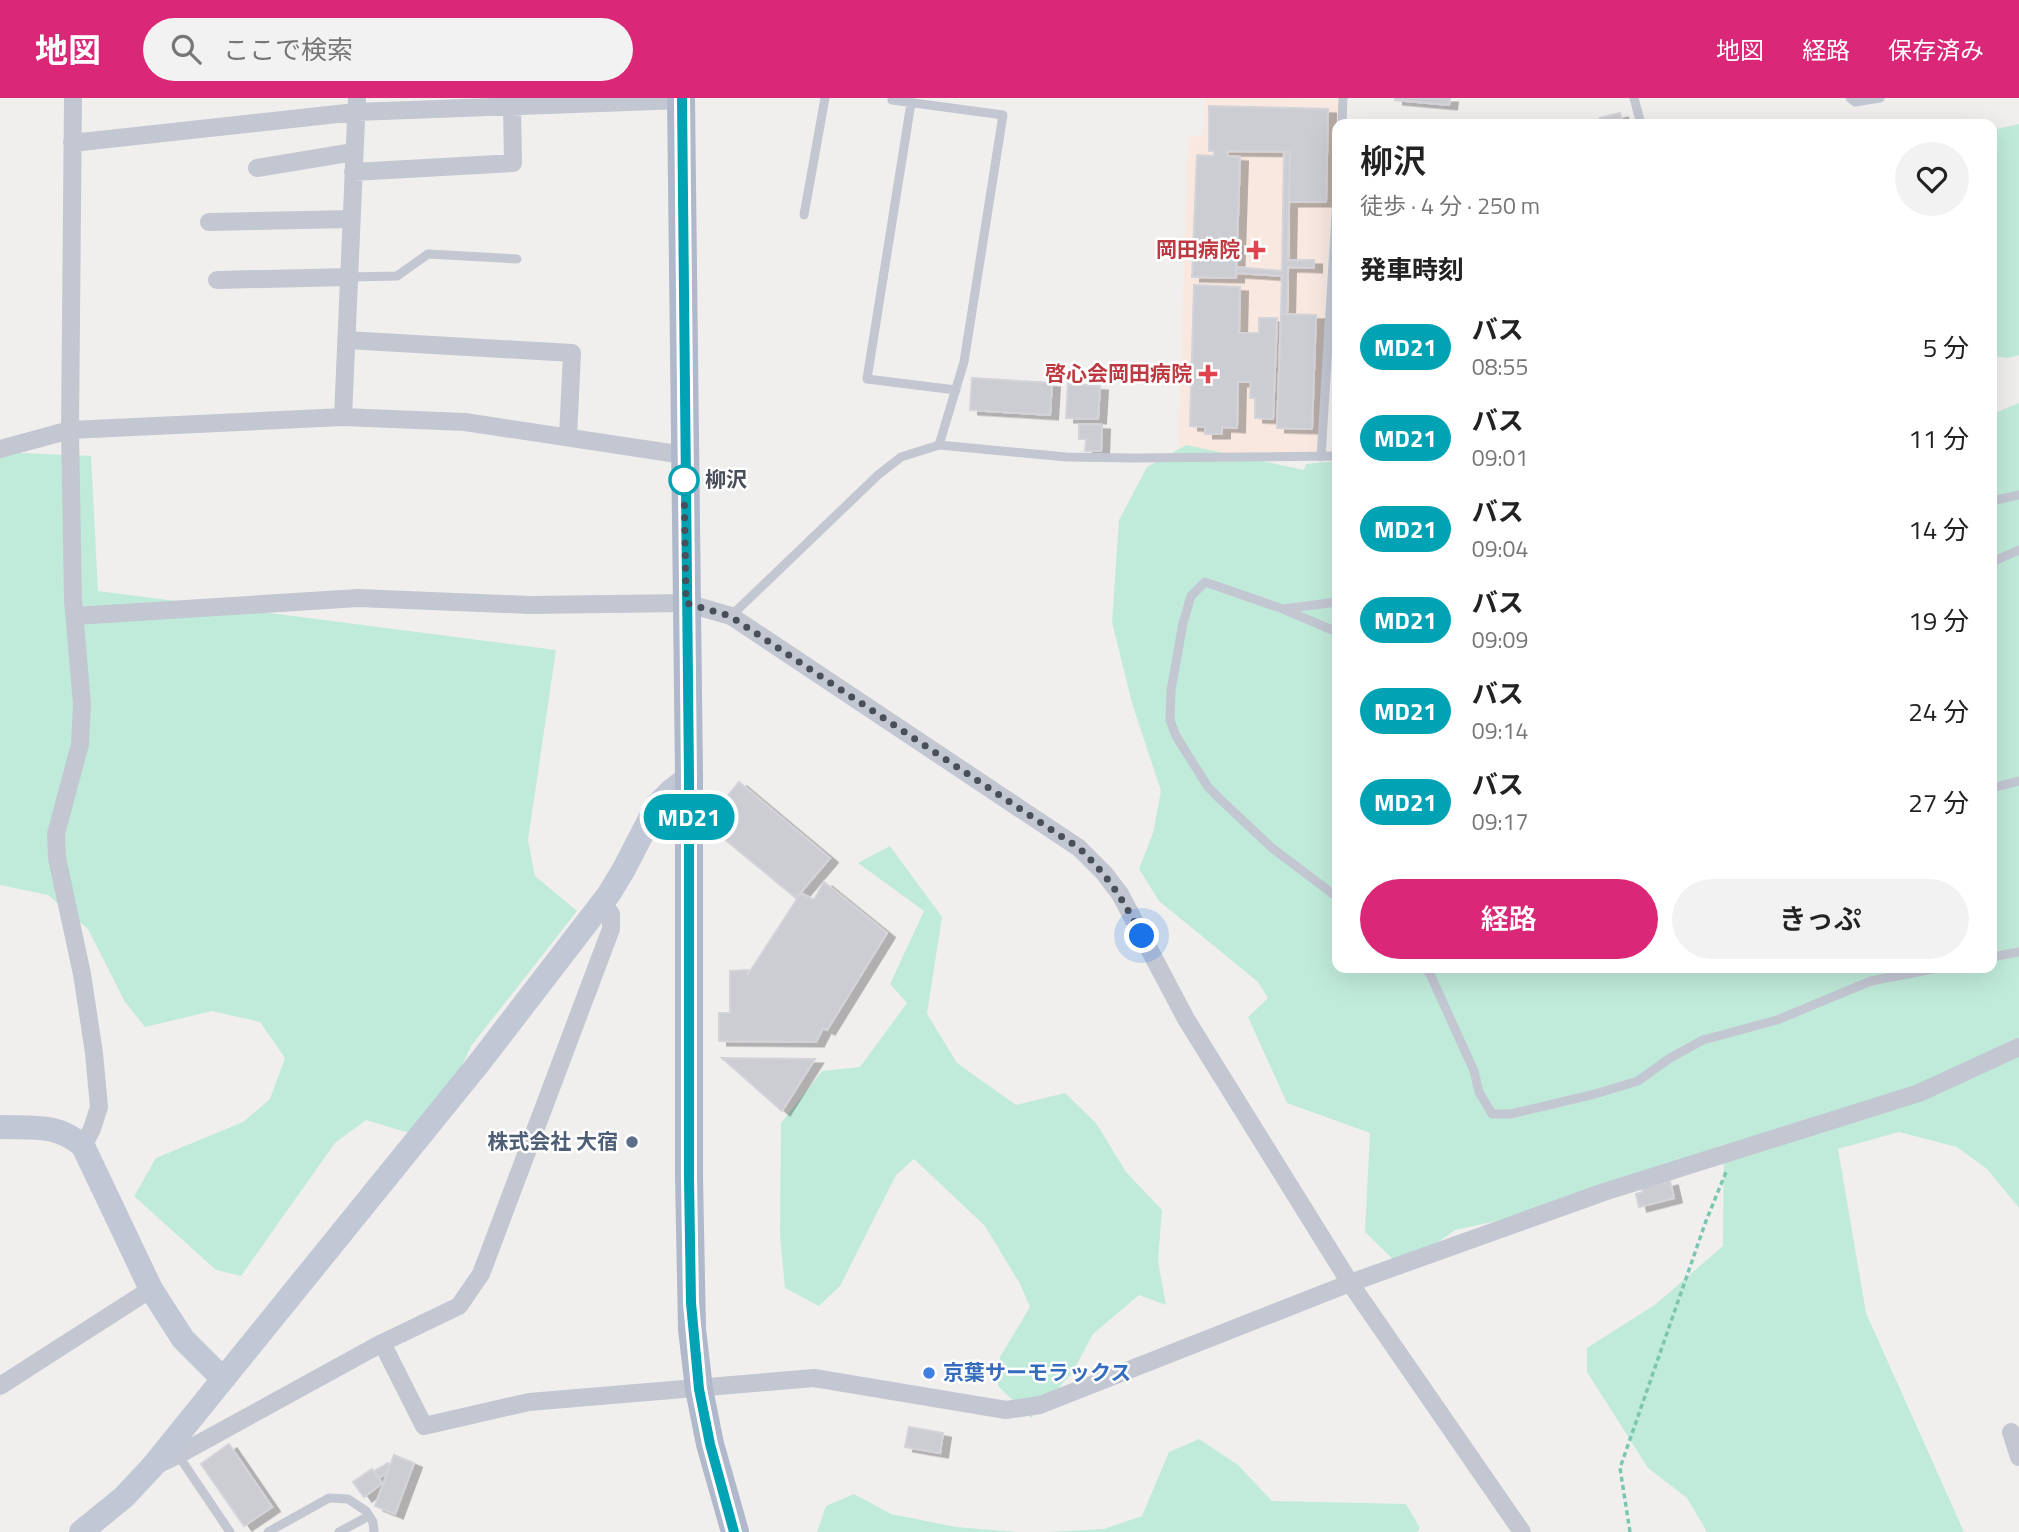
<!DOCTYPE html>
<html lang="ja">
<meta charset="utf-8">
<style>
:root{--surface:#fff;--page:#f2f2f2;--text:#222;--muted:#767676;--accent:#db2777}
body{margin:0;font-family:"Titillium Web","Noto Sans JP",sans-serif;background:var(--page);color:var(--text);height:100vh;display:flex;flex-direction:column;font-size:26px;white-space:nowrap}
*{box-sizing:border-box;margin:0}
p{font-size:23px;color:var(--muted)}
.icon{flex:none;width:38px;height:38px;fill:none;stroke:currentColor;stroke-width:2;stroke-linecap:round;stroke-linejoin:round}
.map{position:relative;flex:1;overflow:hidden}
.drawer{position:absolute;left:1332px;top:21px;width:665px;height:854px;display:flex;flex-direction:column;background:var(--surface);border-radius:14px;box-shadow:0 7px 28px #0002}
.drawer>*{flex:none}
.badge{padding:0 14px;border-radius:23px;font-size:24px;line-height:46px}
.you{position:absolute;width:35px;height:35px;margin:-18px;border:5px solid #fff;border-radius:50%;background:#1a73e8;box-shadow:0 0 0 10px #1a73e833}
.map>.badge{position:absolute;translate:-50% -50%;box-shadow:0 0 0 4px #fff}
h2{padding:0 28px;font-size:26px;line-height:63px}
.round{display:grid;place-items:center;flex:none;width:74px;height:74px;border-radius:37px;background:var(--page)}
.overview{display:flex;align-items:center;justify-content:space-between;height:119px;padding:0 28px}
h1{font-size:33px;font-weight:600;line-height:52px}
.cta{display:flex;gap:14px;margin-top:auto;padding:14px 28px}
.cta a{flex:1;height:80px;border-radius:42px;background:var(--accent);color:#fff;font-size:28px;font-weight:600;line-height:80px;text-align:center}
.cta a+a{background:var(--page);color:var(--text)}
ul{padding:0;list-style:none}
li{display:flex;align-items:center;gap:21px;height:91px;padding:0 28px}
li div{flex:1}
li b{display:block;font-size:26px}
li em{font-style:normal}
li .badge{min-width:77px;font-weight:700;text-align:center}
header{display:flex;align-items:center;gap:42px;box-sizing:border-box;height:98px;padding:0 35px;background:var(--accent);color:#fff}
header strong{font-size:33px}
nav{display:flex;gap:38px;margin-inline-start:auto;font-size:24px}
.search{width:490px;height:63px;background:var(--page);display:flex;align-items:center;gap:18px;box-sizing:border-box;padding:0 24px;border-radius:38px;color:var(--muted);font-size:26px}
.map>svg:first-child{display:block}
.medical{fill:#f8e8e0}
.green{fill:#c0ebda}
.building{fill:#ccccd3;stroke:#d3d3d9;stroke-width:2;filter:url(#shadow)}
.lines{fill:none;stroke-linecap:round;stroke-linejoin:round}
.path{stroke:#7bc6b1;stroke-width:3.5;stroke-dasharray:5 3.5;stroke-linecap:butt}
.lane{stroke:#c3c7d2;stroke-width:9}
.street{stroke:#c3c7d2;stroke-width:18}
.secondary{stroke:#c2c7d5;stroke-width:24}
.primary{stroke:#b0b8cb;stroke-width:28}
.line-casing{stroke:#fff;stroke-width:16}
.line{stroke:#00a3b4;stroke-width:10}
.walk{stroke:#484e5a;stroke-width:7;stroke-dasharray:0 12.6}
.health-dot{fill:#e0444e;stroke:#fff;stroke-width:2.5}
.stop-dot{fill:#fff;stroke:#00a3b4;stroke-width:3.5}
.service-dot{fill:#5c6f8a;stroke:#fff;stroke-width:2.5}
.shop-dot{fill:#3f7fe0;stroke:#fff;stroke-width:2.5}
.labels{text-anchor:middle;stroke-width:5;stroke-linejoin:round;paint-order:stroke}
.health-label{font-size:21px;font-weight:bold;fill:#be3a42;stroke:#fff;text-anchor:end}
.stop-label{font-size:21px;font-weight:bold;fill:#484e5a;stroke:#fff;text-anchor:start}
.service-label{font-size:21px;font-weight:bold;fill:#4e5e75;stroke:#fff;text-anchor:end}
.shop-label{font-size:21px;font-weight:bold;fill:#366cbe;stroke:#fff;text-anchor:start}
</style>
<header>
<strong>地図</strong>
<div class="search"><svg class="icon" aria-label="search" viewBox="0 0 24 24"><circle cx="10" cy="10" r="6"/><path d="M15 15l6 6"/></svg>ここで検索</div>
<nav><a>地図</a><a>経路</a><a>保存済み</a></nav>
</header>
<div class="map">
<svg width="2019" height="1434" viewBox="0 0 2019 1434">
<defs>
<filter id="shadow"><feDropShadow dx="8" dy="4.5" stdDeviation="0" flood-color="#0004"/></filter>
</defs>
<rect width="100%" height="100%" fill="#f1efee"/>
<!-- medical -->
<path class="medical" d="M 1205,0 L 1340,1 L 1326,181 L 1317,353 L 1292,355 L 1178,355 L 1188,39 L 1203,37 Z"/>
<!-- green -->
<path class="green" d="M 2019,26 L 2019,257 L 2008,260 L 1992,258 L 1992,32 Z
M 2019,305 L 2019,1110 L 1987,1071 L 1957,1049 L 1899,1034 L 1838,1051 L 1866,1215 L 1964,1434 L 1707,1434 L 1687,1400 L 1648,1370 L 1587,1274 L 1587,1250 L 1656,1206 L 1723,1148 L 1724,1046 L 1651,1079 L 1515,1119 L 1455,1132 L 1402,1170 L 1365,1134 L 1370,1035 L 1287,1005 L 1248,919 L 1268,900 L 1258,884 L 1159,803 L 1139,771 L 1153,735 L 1161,693 L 1132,605 L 1112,524 L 1119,422 L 1147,369 L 1186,347 L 1304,372 L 1306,366 L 1337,363 L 1337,870 L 1992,870 L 1992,316 Z
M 0,354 L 91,358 L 98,493 L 556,552 L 528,742 L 535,778 L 577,813 L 471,948 L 429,1041 L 366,1022 L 335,1045 L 241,1178 L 216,1172 L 134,1098 L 156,1060 L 243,1024 L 270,1001 L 285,960 L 260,924 L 212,913 L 145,929 L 125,904 L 88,831 L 48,797 L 0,787 Z
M 890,748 L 942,819 L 927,916 L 957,965 L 1016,1007 L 1065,995 L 1096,1025 L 1126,1074 L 1162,1112 L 1158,1163 L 1166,1207 L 1139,1197 L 1093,1236 L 1072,1275 L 1031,1320 L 998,1288 L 1000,1259 L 1030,1209 L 1020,1186 L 985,1128 L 914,1061 L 896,1077 L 840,1188 L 819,1208 L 785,1190 L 780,1137 L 781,1025 L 822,973 L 860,969 L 907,905 L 890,886 L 924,813 L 858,765 Z
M 1199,1341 L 1238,1367 L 1272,1403 L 1406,1406 L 1420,1430 L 1417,1434 L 1048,1434 L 1104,1431 L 1142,1418 L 1169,1354 Z
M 854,1396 L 891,1416 L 956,1429 L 1017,1434 L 817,1434 L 826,1408 Z"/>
<!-- building -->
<path class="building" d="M 1395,0 L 1450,0 L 1449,7 L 1395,2 Z
M 1209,8 L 1328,11 L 1326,104 L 1289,104 L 1290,54 L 1228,53 L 1227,58 L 1240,59 L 1236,180 L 1192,179 L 1197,57 L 1214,58 L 1214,53 L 1209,53 Z
M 1620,15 L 1623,26 L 1601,26 L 1600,20 Z
M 1284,54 L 1290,54 L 1288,162 L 1314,162 L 1314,170 L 1288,169 L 1287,216 L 1281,216 L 1282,178 L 1236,175 L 1236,169 L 1282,173 Z
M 1194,187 L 1240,189 L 1239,235 L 1259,235 L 1259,220 L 1277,220 L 1273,321 L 1255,320 L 1255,300 L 1250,300 L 1251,284 L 1238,284 L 1237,330 L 1222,329 L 1222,336 L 1205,336 L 1205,329 L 1190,328 Z
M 1281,216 L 1316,217 L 1312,331 L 1277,330 Z
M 972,280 L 1052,285 L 1050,317 L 970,312 Z
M 1068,286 L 1100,288 L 1098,321 L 1066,320 Z
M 1079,326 L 1102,327 L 1101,353 L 1085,353 L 1086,341 L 1079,341 Z
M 739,684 L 830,760 L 796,800 L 705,725 Z
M 824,784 L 887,835 L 827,932 L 823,930 L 816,944 L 719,943 L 719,915 L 730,915 L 730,873 L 748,872 L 747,878 L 801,795 L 814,802 Z
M 722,960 L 815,961 L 782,1013 Z
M 1670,1083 L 1674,1100 L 1639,1109 L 1636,1096 L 1643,1094 L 1642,1090 Z
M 909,1329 L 943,1335 L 940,1355 L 905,1349 Z
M 229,1346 L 272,1409 L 244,1428 L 201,1366 Z
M 394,1357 L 414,1365 L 395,1416 L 375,1408 Z
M 388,1365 L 390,1368 L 386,1375 L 379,1380 L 374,1373 Z
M 372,1371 L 382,1385 L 364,1399 L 353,1384 Z"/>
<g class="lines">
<!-- path -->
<path class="path" d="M 1630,1434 L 1620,1370 L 1706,1123 L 1726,1074"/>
<!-- lane -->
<path class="lane" d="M 892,0 L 892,2 L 1003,17 L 964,264 L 939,347
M 1634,0 L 1641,26
M 1850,0 L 1855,4 L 1880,0
M 911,5 L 867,281 L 956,292
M 1342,26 L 1343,0
M 804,117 L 825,0
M 349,179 L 397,178 L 428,156 L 517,161
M 1321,359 L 1337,101
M 1992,403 L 2019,397
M 1992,462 L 1994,463 L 2019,452
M 1992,474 L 1994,463
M 1283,511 L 1337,504
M 731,518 L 878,377 L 901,359 L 939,347 L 1066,359 L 1133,360 L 1337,358
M 1337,534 L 1283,511 L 1205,484 L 1191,498 L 1183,525 L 1171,592 L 1170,622 L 1176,638 L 1208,689 L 1221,702 L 1271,749 L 1337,799
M 1992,690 L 2019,683
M 1992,859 L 2019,854
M 1425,870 L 1430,876 L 1474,973 L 1479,994 L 1492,1016 L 1511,1016 L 1595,996 L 1638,983 L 1670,960 L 1703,942 L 1777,922 L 1871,883 L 1939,870
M 178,1357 L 230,1434
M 268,1434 L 329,1400 L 348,1401 L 366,1413 L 373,1424 L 374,1434
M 339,1434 L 369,1418"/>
<!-- street -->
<path class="street" d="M 73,0 L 70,332 L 73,502 L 82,606 L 80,646 L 56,736 L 57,760 L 82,876 L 94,955 L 99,1009 L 92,1031 L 83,1048
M 72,45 L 356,14 L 682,2
M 257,70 L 354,54
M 353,74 L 513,65 L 512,8
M 209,124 L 351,121
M 217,182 L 349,179
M 347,242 L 572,255 L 568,339
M 343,319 L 357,0
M 0,351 L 70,332 L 343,319 L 465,324 L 684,357
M 75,518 L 358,500 L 530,507 L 686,505 L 731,518 L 1079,750 L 1104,775 L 1120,796 L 1186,921 L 1350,1185 L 1522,1434
M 382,1245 L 424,1328 L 529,1304 L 814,1280 L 1006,1312 L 1040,1307 L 1350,1185 L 1604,1094 L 1919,995 L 2019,949
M 0,1288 L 151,1191
M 2011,1334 L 2019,1359
M 155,1368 L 178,1357 L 382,1245 L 459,1208 L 481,1176 L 611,831 L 611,816 L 602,805"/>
<!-- secondary -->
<path class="secondary" d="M 0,1029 C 32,1030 57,1025 83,1048 L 151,1191 L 183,1241 L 223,1281
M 81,1434 L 124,1399 L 152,1369 L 479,965 L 609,796 L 624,771 L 657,707 L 671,693 L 689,679"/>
<!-- primary -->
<path class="primary" d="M 681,0 L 689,679 L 689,1079 L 692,1231 L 699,1291 L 710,1346 L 735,1434"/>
</g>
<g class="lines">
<defs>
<path id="line" d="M 682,0 L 689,680 L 689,1079 L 691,1205 L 699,1291 L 710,1346 L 734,1434"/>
</defs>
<!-- line casing -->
<use href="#line" class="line-casing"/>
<!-- line -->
<use href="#line" class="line"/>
<!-- walk -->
<path class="walk" d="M 684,382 L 686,505 L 730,518 L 1079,750 C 1110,780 1122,800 1142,838"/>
</g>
<!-- markers -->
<g class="health-dot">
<path d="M1252.5 141.5h7v7h7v7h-7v7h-7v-7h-7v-7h7z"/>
<path d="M1204.5 265.5h7v7h7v7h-7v7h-7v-7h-7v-7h7z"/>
</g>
<circle class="stop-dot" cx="684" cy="382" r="14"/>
<circle class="service-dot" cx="632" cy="1044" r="7"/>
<circle class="shop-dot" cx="929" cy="1275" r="7"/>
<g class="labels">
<!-- health labels -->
<g class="health-label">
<text x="1240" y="159">岡田病院</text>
<text x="1192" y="283">啓心会岡田病院</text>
</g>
<!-- stop labels -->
<g class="stop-label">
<text x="705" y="389">柳沢</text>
</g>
<!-- service labels -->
<g class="service-label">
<text x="618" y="1051">株式会社 大宿</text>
</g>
<!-- shop labels -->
<g class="shop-label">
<text x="943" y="1282">京葉サーモラックス</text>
</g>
</g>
</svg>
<div class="you" style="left:1142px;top:838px"></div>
<b class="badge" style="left:689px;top:719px;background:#00a3b4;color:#fff">MD21</b>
<section class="drawer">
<div class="overview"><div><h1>柳沢</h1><p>徒歩 · 4 分 · 250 m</p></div><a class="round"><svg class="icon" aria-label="heart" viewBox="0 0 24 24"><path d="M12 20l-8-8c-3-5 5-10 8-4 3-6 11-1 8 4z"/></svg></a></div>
<h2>発車時刻</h2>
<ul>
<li><span class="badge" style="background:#00a3b4;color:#fff">MD21</span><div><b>バス</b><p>08:55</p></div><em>5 分</em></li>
<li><span class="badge" style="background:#00a3b4;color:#fff">MD21</span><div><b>バス</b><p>09:01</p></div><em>11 分</em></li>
<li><span class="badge" style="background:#00a3b4;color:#fff">MD21</span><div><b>バス</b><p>09:04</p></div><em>14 分</em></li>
<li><span class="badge" style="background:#00a3b4;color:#fff">MD21</span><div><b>バス</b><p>09:09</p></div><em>19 分</em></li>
<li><span class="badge" style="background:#00a3b4;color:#fff">MD21</span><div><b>バス</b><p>09:14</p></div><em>24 分</em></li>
<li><span class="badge" style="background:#00a3b4;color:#fff">MD21</span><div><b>バス</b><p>09:17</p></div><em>27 分</em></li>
</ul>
<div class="cta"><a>経路</a><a>きっぷ</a></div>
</section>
</div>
